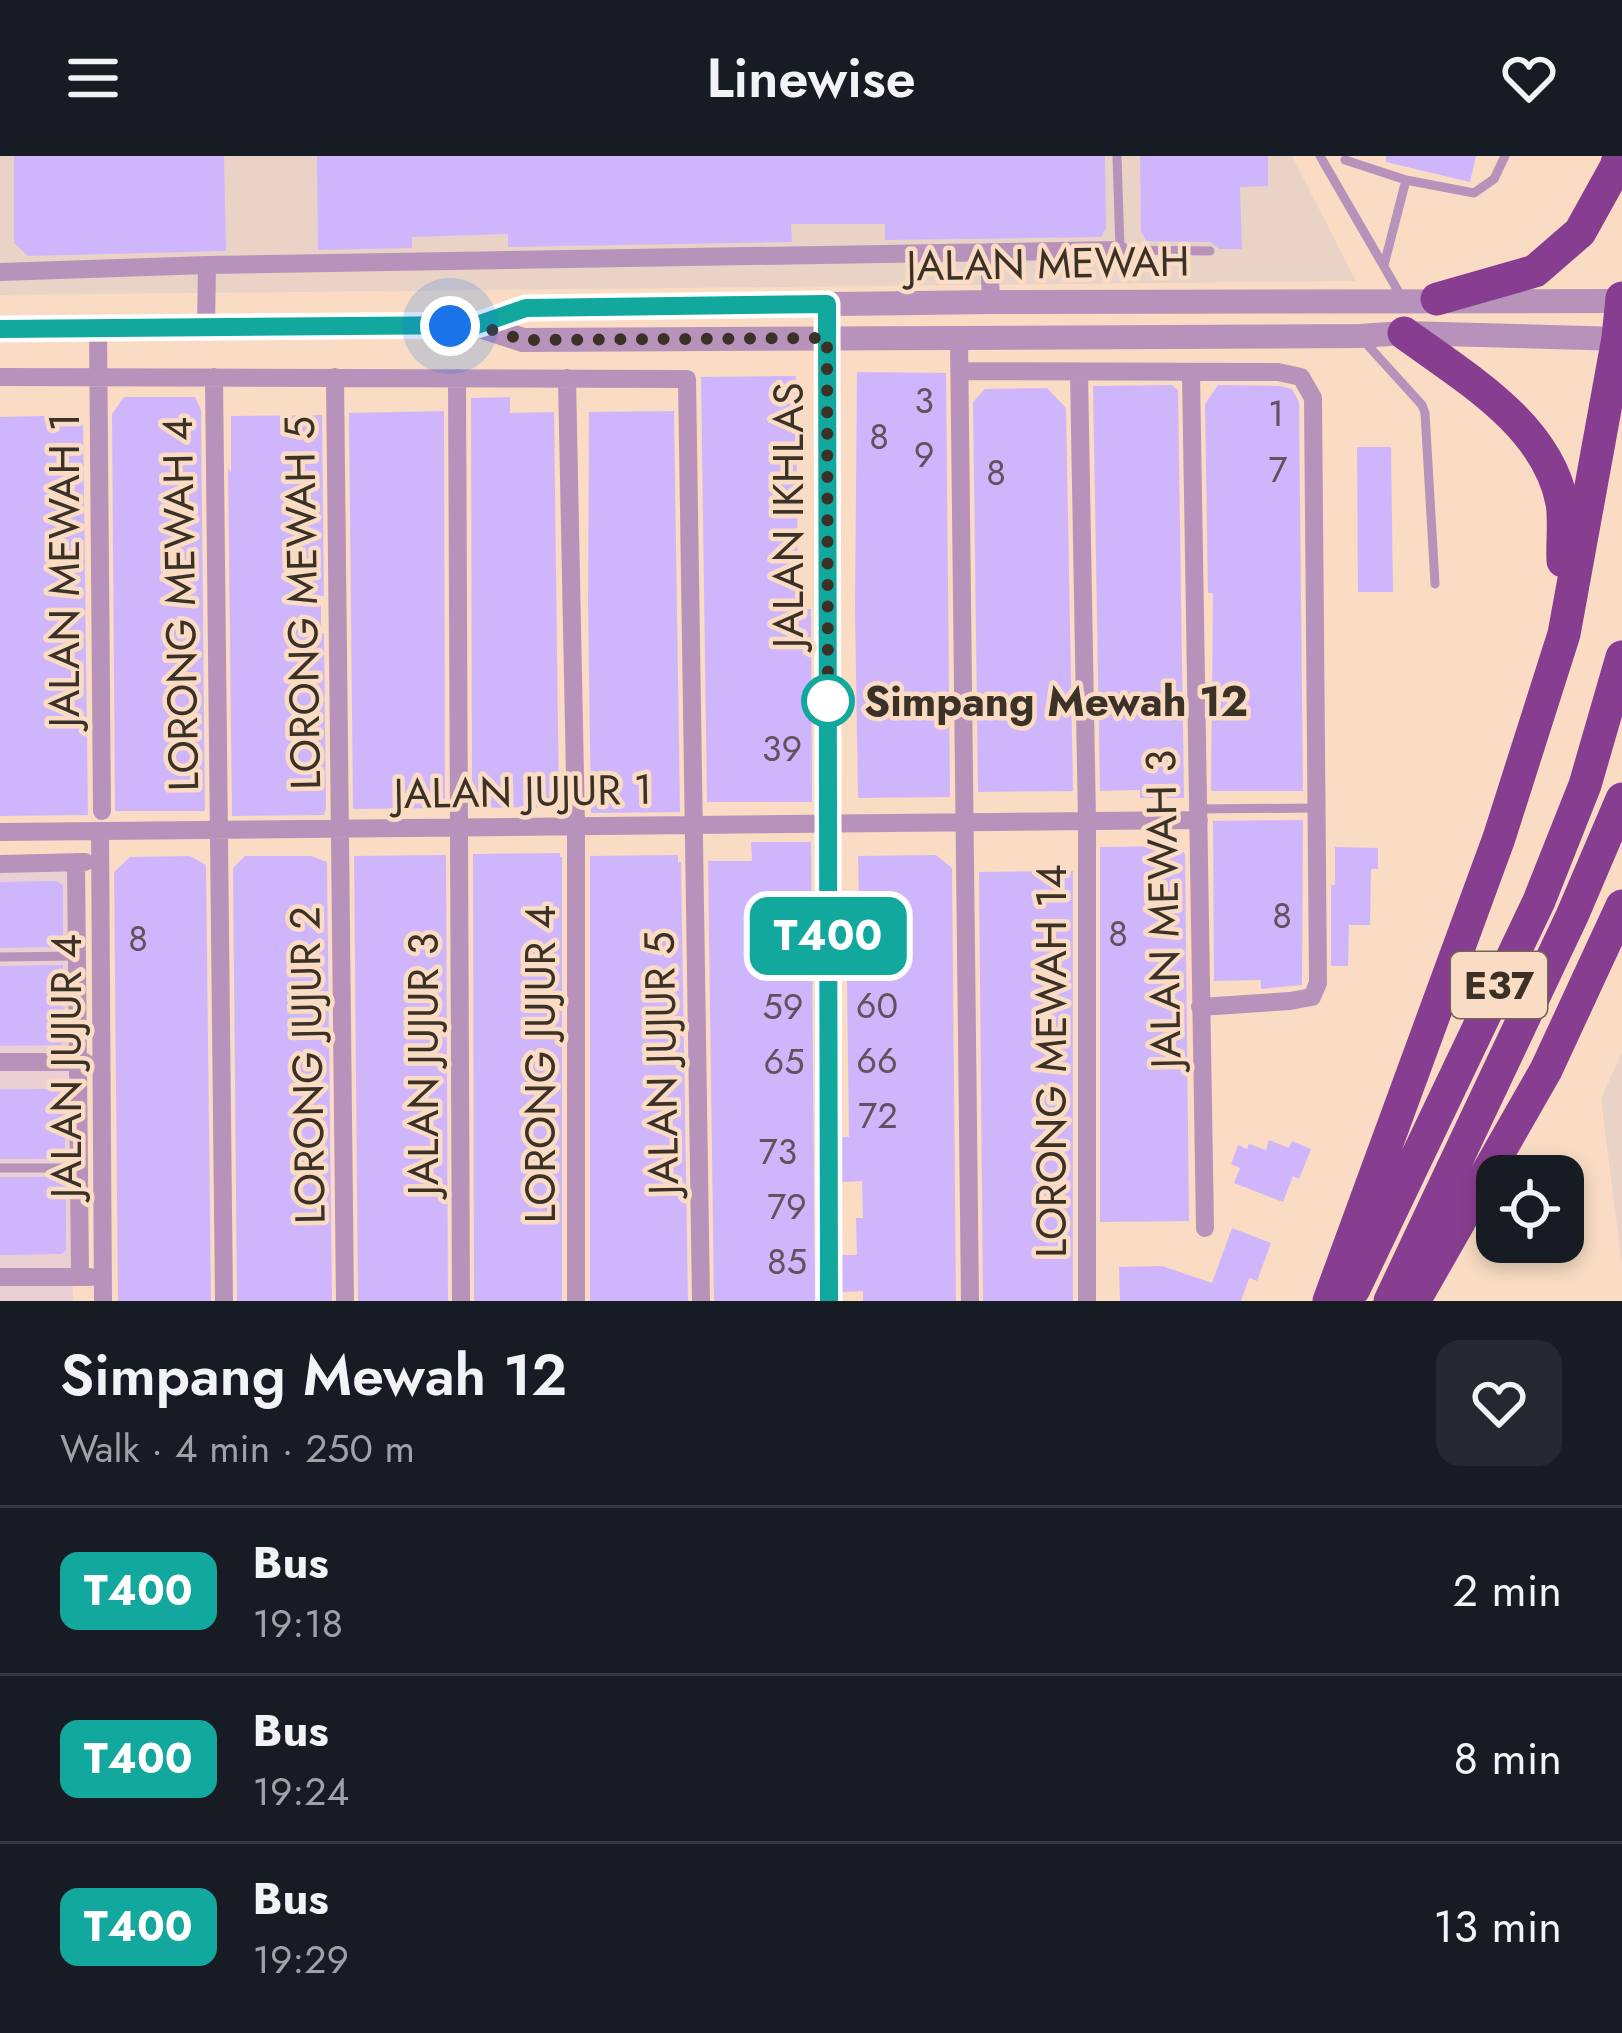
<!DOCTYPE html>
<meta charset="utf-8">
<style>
:root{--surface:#171b24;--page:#242831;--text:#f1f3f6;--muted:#9ea1a6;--line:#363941}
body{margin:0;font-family:Jost,sans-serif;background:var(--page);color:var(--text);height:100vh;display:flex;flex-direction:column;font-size:45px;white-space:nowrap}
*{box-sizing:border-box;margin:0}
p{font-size:39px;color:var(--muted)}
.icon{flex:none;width:66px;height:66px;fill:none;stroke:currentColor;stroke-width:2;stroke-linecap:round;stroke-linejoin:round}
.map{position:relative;height:1145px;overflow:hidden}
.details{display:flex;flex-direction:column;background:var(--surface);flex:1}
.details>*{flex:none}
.badge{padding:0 24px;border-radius:18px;font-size:42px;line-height:78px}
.buttons{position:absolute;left:1476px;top:999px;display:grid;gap:24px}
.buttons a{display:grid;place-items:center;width:108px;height:108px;border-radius:24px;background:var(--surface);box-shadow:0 6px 18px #0003;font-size:60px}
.you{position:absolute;width:60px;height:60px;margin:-30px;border:9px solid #fff;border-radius:50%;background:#1a73e8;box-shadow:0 0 0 18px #1a73e833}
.map>.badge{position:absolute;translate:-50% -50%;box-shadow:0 0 0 6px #fff}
.round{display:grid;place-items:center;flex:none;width:126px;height:126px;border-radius:24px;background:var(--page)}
.overview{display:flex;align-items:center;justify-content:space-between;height:204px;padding:0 60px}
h1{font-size:57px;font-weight:600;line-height:90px}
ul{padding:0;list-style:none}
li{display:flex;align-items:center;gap:36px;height:168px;padding:0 60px;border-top:3px solid var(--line)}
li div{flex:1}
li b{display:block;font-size:45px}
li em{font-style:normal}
li .badge{min-width:132px;font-weight:700;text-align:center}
header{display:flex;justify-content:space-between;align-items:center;height:156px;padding:0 60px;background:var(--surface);font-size:54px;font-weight:600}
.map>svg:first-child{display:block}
.commercial{fill:#ebd0d3}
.industrial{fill:#e9d3c7}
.building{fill:#cfb6fc}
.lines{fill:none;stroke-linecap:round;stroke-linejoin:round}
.service{stroke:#b792bb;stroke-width:9}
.minor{stroke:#b792bb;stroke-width:18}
.tertiary{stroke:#b792bb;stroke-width:24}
.trunk{stroke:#883e90;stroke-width:33}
.line-casing{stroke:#fff;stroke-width:27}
.line{stroke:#12a89d;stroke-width:18}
.walk{stroke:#3c3127;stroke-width:12;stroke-dasharray:0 21.6}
.stop-dot{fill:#fff;stroke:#12a89d;stroke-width:6}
.labels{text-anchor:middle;stroke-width:9;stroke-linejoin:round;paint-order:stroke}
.number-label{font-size:36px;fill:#61525c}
.shield{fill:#f9dcc3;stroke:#756456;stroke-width:3}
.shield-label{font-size:39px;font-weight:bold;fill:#3c3127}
.street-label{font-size:42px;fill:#3c3127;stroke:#f9dcc3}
.stop-label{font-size:42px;font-weight:bold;fill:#3c3127;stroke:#f9dcc3;text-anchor:start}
</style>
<header><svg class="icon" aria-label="menu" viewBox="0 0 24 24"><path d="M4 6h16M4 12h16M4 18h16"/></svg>Linewise<svg class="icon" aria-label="heart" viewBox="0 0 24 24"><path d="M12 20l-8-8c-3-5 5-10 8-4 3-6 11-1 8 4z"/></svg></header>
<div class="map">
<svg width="1622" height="1145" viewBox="0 0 1622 1145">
<rect width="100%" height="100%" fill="#f9dcc3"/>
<!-- commercial -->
<path class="commercial" d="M 68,714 L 73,1145 L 0,1145 L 0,716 Z"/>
<!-- industrial -->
<path class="industrial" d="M 0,0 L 1292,0 L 1356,125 L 0,139 Z
M 1622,896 L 1622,1109 L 1601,943 Z"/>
<!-- building -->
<path class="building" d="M 14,0 L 224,0 L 226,95 L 28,100 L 14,87 Z
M 317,0 L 1105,0 L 1106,72 L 1101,81 L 885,84 L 885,68 L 791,68 L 792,86 L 508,91 L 508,78 L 412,81 L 412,92 L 318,94 Z
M 1140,0 L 1268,0 L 1268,30 L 1240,31 L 1242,93 L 1219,93 L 1210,86 L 1147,85 L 1141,76 Z
M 1386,0 L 1476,0 L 1470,26 L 1386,6 Z
M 857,216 L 946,217 L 950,641 L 858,642 L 855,453 Z
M 796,220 L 798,453 L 811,453 L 812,646 L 707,646 L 701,221 Z
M 1172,229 L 1178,234 L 1184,642 L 1140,642 L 1140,634 L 1100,635 L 1093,230 Z
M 1218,229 L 1280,230 L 1292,233 L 1299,246 L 1303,635 L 1211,635 L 1213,437 L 1208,437 L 1205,248 Z
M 1047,232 L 1066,252 L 1073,635 L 978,636 L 973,246 L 985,233 Z
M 124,241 L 195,241 L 201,254 L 205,655 L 115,655 L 112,258 Z
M 510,241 L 510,257 L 554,256 L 559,651 L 472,652 L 471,242 Z
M 444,255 L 445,652 L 353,653 L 349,257 Z
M 674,255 L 680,656 L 591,657 L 588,447 L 589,256 Z
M 83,259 L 88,659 L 0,660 L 0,261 Z
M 322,259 L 324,440 L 321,440 L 321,477 L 324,477 L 326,653 L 324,659 L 232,660 L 228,311 L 231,317 L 231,260 Z
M 1357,291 L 1391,291 L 1393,436 L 1358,436 Z
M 1303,664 L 1302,829 L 1261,833 L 1261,824 L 1214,825 L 1213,665 Z
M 751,686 L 811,686 L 815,1145 L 714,1145 L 708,705 L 752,705 Z
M 1179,690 L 1185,698 L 1189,1065 L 1100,1066 L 1100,691 Z
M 1335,691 L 1378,692 L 1378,713 L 1371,713 L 1370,769 L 1349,769 L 1348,810 L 1331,810 L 1331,729 L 1335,729 Z
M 560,697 L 560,701 L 562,701 L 562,1145 L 474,1145 L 473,698 Z
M 446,699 L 448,1145 L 358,1145 L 354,700 Z
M 678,699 L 678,706 L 681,706 L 688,1145 L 590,1145 L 590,700 Z
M 936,699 L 952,712 L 956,1145 L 863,1145 L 863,1135 L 842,1136 L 842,1099 L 857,1099 L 856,1062 L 863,1062 L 862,1025 L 842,1026 L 842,981 L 849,981 L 846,748 L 859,748 L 858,700 Z
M 190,700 L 206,709 L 211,1145 L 118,1145 L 114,716 L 130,701 Z
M 245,700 L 311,700 L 327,706 L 332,1145 L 237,1145 L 233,712 Z
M 1073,715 L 1073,1145 L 983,1145 L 979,716 Z
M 57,725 L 63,730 L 63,791 L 0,792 L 0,726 Z
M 63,809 L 64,885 L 60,889 L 0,890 L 0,810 Z
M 0,933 L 60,933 L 65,937 L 65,1003 L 0,1003 Z
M 1269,984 L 1289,992 L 1292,985 L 1311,993 L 1299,1023 L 1293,1020 L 1283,1046 L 1234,1027 L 1240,1012 L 1231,1008 L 1238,989 L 1247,993 L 1249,988 L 1266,994 Z
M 0,1021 L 66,1021 L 66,1094 L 62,1098 L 0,1099 Z
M 1232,1072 L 1271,1087 L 1257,1125 L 1249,1122 L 1241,1145 L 1120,1145 L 1119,1111 L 1162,1110 L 1212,1127 Z"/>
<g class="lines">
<!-- service -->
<path class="service" d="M 1117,0 L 1120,94 L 1210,95
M 1320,0 L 1401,140
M 1345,4 L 1406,24
M 1384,109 L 1406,24 L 1474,37 L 1494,23 L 1505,0
M 1363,184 L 1422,249 L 1425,257 L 1435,428
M 1198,653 L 1316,652
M 0,801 L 76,800
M 0,1012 L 78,1012"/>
<!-- minor -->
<path class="minor" d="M 989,96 L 991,146
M 0,116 L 207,109 L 1120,94
M 206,171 L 207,109
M 98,172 L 102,655
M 959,181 L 970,1145
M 827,182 L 829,1145
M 959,215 L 1278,216 L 1301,221 L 1313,242 L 1318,827 L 1312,841 L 1290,845 L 1200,851
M 1079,217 L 1087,665 L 1087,1145
M 1191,218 L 1205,1072
M 0,221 L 687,223 L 701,1145
M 214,221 L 224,1145
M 335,221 L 345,1145
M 457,222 L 461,1145
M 567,222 L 576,670 L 576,1145
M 100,675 L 103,1145
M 0,676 L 1199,664
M 76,706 L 80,1121
M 0,708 L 85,706
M 0,906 L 85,906
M 0,1121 L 91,1121"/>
<!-- tertiary -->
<path class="tertiary" d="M 477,169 L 526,152 L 991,146 L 1622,145
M 0,173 L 477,169 L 523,184 L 1360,180 L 1404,177 L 1622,183"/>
<!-- trunk -->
<path class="trunk" d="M 1437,143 L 1535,115 L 1580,76 L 1616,11 L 1619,0
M 1404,177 C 1464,221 1547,268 1562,347 C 1565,365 1562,386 1563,405
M 1354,1133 L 1539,745 L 1585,629 L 1622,501
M 1329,1145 L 1499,682 L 1564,478 L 1618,182 L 1622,142
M 1390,1145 L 1572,760 L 1622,643
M 1414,1145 L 1546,914 L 1622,750"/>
</g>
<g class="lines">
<defs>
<path id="line" d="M 0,173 L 477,169 L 526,152 L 827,148 L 829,1145"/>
</defs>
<!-- line casing -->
<use href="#line" class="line-casing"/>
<!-- line -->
<use href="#line" class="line"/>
<!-- walk -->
<path class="walk" d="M 450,170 L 477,169 L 523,184 L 827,182 L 828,545"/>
</g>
<!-- markers -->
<circle class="stop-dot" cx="828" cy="545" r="24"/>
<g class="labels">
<!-- number labels -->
<g class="number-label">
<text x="924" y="257">3</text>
<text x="1276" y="270">1</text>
<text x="879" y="293">8</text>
<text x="924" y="311">9</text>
<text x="1278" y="326">7</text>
<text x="996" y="329">8</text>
<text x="782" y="605">39</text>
<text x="1282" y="772">8</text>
<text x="1118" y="790">8</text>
<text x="138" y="795">8</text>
<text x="877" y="862">60</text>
<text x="783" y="863">59</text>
<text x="877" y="917">66</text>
<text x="784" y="918">65</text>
<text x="878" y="972">72</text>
<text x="778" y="1008">73</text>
<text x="787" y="1063">79</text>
<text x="787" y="1118">85</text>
</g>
<!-- shield labels -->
<rect class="shield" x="1451" y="796" width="96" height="66" rx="9"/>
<g class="shield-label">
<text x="1499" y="843">E37</text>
</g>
<!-- street labels -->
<g class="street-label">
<text transform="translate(1048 107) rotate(-1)" y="15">JALAN MEWAH</text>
<text transform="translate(788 359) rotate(-90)" y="15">JALAN IKHLAS</text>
<text transform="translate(64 414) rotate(-90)" y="15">JALAN MEWAH 1</text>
<text transform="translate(302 447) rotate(-91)" y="15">LORONG MEWAH 5</text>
<text transform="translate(180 448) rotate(-91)" y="15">LORONG MEWAH 4</text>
<text transform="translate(523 635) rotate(-1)" y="15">JALAN JUJUR 1</text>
<text transform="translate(1163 753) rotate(-91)" y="15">JALAN MEWAH 3</text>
<text transform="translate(1051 905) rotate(-90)" y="15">LORONG MEWAH 14</text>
<text transform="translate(661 907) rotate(-91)" y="15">JALAN JUJUR 5</text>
<text transform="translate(423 908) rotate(-90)" y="15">JALAN JUJUR 3</text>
<text transform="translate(540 908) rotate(-90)" y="15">LORONG JUJUR 4</text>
<text transform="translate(307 909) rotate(-91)" y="15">LORONG JUJUR 2</text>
<text transform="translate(66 910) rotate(-90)" y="15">JALAN JUJUR 4</text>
</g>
<!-- stop labels -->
<g class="stop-label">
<text x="864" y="560">Simpang Mewah 12</text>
</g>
</g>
</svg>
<div class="buttons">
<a><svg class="icon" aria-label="locate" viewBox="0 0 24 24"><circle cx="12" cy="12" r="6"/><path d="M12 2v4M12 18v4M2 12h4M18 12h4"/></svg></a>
</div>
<div class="you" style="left:450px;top:170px"></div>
<b class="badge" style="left:828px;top:780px;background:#12a89d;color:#fff">T400</b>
</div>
<section class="details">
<div class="overview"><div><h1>Simpang Mewah 12</h1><p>Walk · 4 min · 250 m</p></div><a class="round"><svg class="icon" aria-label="heart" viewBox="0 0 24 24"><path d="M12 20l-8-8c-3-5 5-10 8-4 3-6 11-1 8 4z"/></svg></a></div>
<ul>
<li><span class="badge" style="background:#12a89d;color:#fff">T400</span><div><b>Bus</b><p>19:18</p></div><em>2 min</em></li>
<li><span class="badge" style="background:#12a89d;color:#fff">T400</span><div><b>Bus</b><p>19:24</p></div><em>8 min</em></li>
<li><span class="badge" style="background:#12a89d;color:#fff">T400</span><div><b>Bus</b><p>19:29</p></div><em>13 min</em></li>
</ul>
</section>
